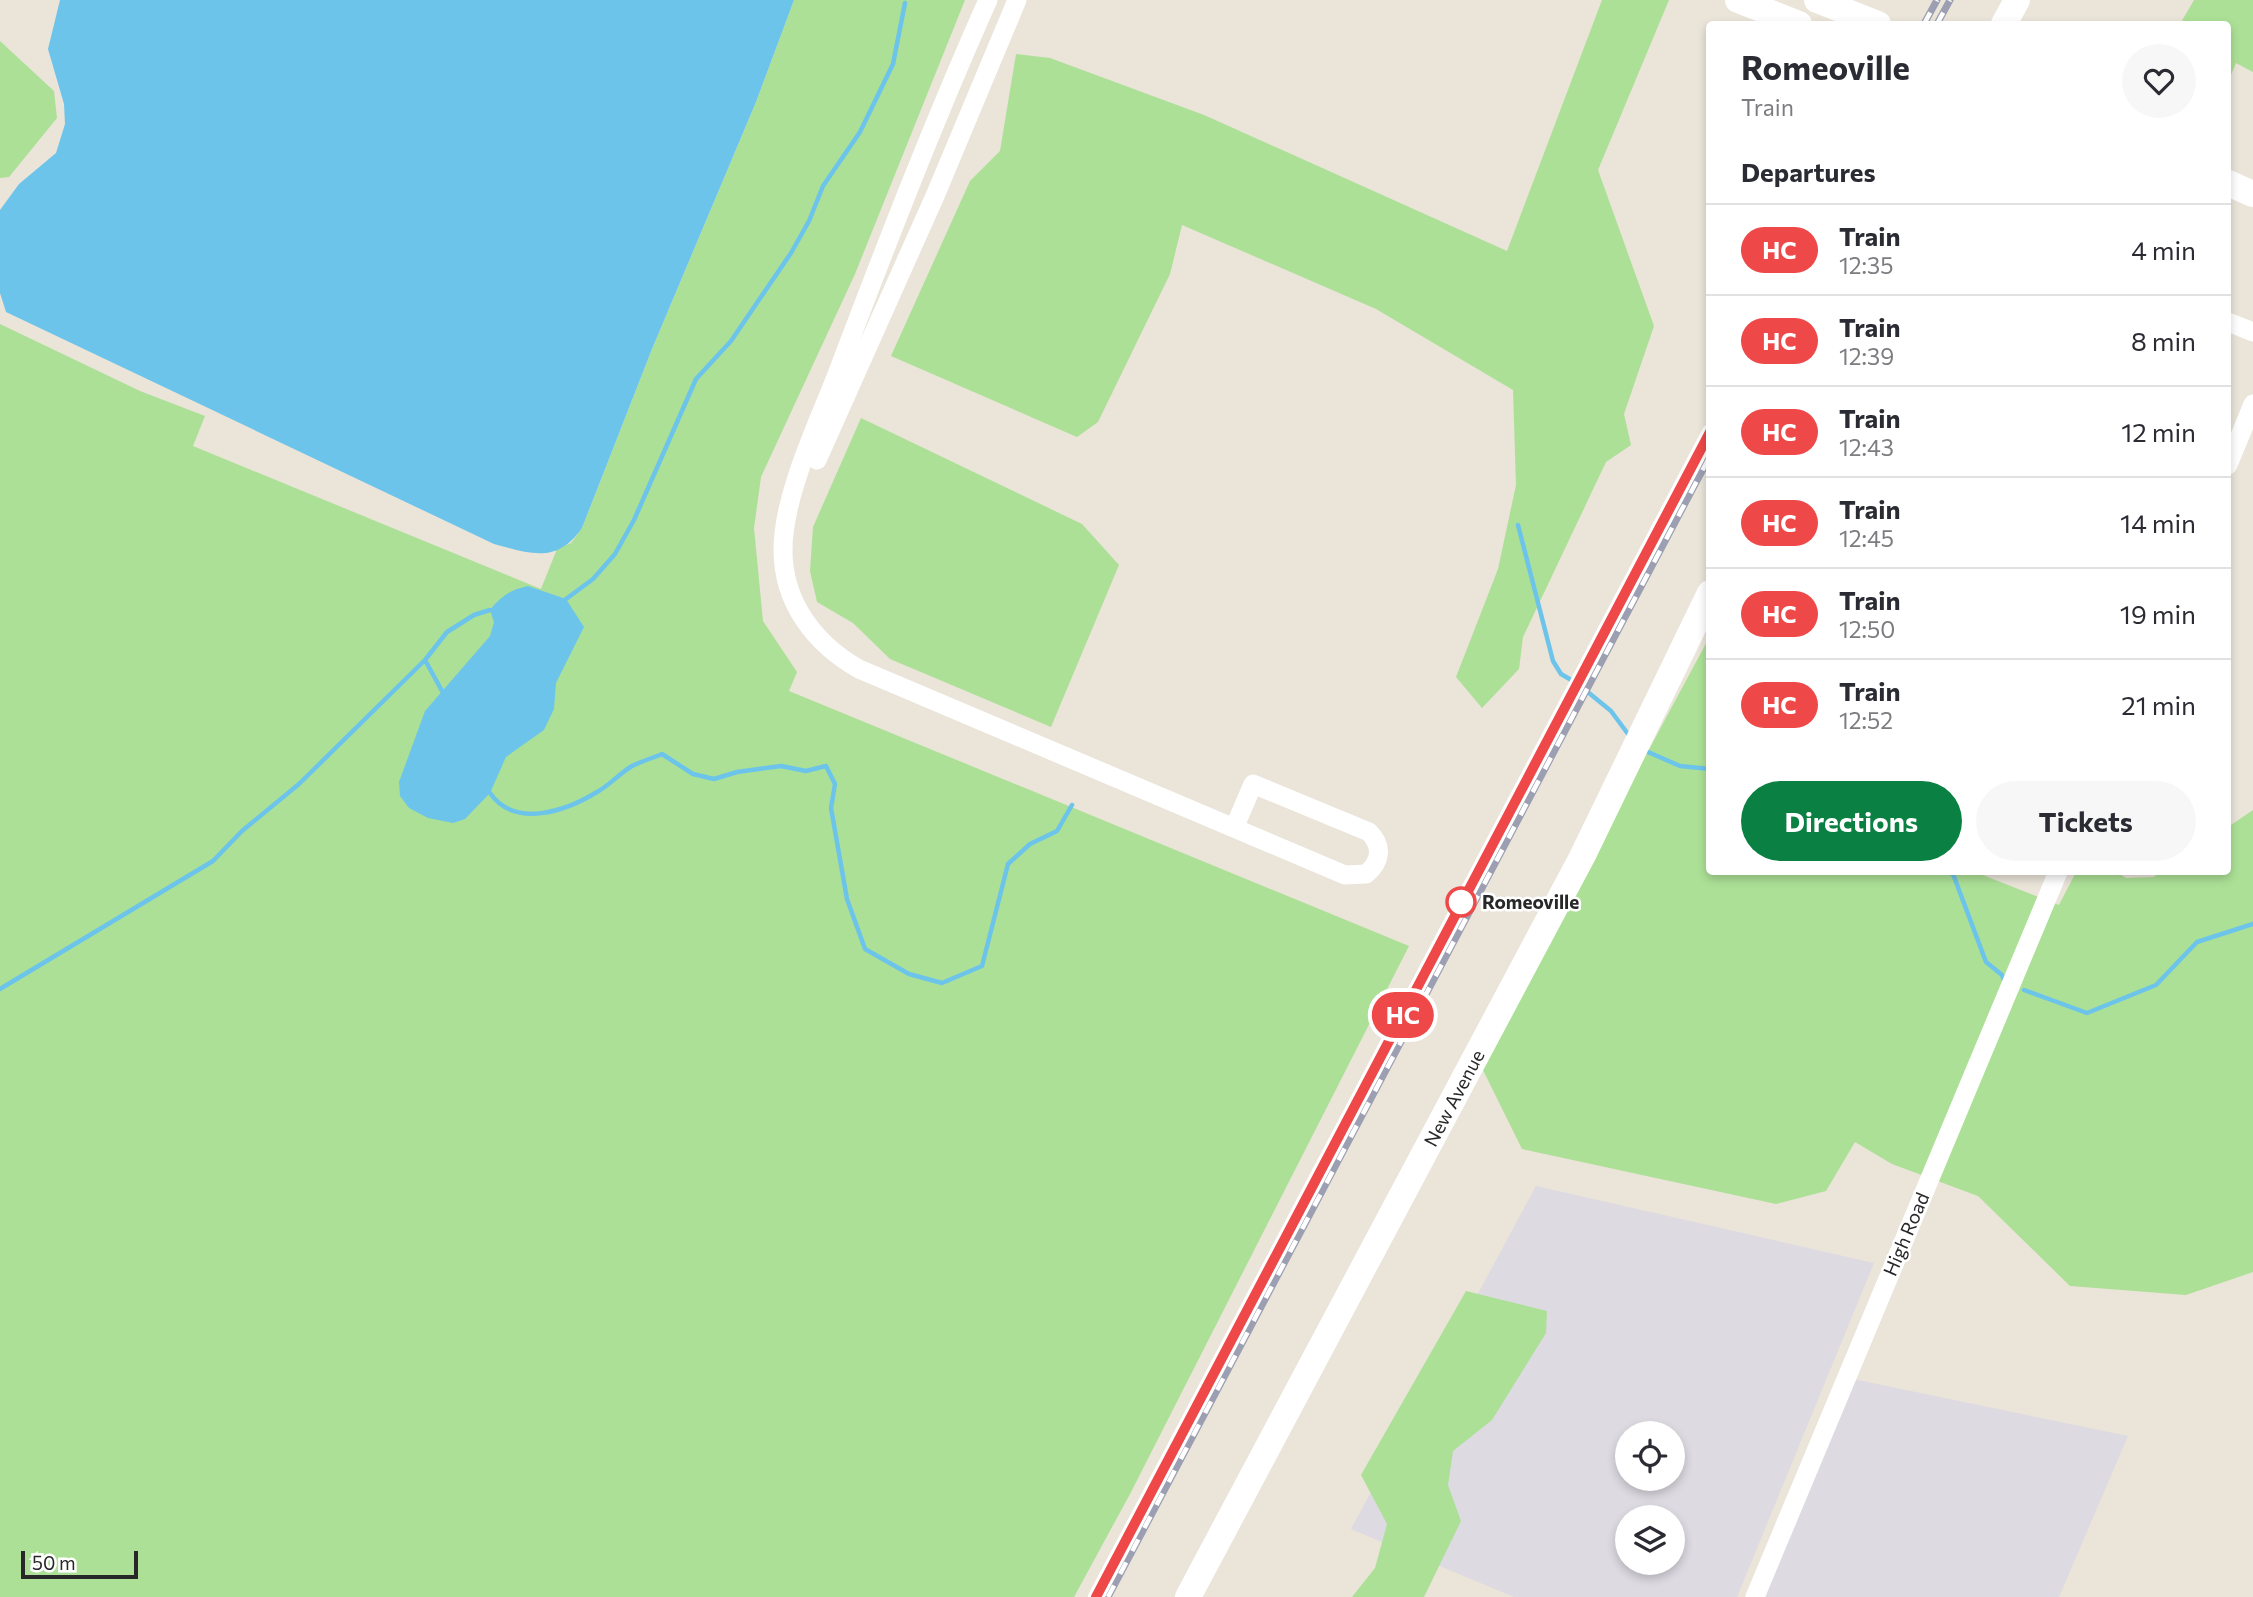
<!DOCTYPE html>
<style>
:root{--surface:#fff;--page:#f7f7f7;--text:#2b2b33;--muted:#7c7c81;--line:#e1e1e2;--accent:#0b8043}
body{margin:0;font-family:Commissioner,sans-serif;background:var(--page);color:var(--text);height:100vh;display:flex;flex-direction:column;font-size:26px;white-space:nowrap}
*{box-sizing:border-box;margin:0}
p{font-size:23px;color:var(--muted)}
.icon{flex:none;width:38px;height:38px;fill:none;stroke:currentColor;stroke-width:2;stroke-linecap:round;stroke-linejoin:round}
.map{position:relative;flex:1;overflow:hidden}
.details{position:absolute;left:1706px;top:21px;width:525px;height:854px;display:flex;flex-direction:column;background:var(--surface);border-radius:7px;box-shadow:0 4px 10px #0003}
.details>*{flex:none}
.badge{padding:0 14px;border-radius:23px;font-size:24px;line-height:46px}
.fabs{position:absolute;left:1615px;top:1421px;display:grid;gap:14px}
.fabs a{display:grid;place-items:center;width:70px;height:70px;border-radius:50%;background:var(--surface);box-shadow:0 4px 10px #0003;font-size:35px}
.scale{position:absolute;left:21px;bottom:18px;width:117px;box-sizing:border-box;padding-left:7px;border:4px solid #282828;border-top:0;font-size:19px;line-height:24px;white-space:nowrap;color:#282828;-webkit-text-stroke:5px #fff;paint-order:stroke}
.map>.badge{position:absolute;translate:-50% -50%;box-shadow:0 0 0 4px #fff}
h2{padding:0 35px;font-size:26px;line-height:63px}
.round{display:grid;place-items:center;flex:none;width:74px;height:74px;border-radius:37px;background:var(--page)}
.summary{display:flex;align-items:center;justify-content:space-between;height:119px;padding:0 35px}
h1{font-size:33px;font-weight:700;line-height:52px}
.primary-button{display:flex;gap:14px;margin-top:auto;padding:14px 35px}
.primary-button a{flex:1;height:80px;border-radius:42px;background:var(--accent);color:#fff;font-size:28px;font-weight:700;line-height:80px;text-align:center}
.primary-button a+a{background:var(--page);color:var(--text)}
ul{padding:0;list-style:none}
li{display:flex;align-items:center;gap:21px;height:91px;padding:0 35px;border-top:2px solid var(--line)}
li div{flex:1}
li b{display:block;font-size:26px}
li em{font-style:normal}
li .badge{min-width:77px;font-weight:700;text-align:center}
.map>svg:first-child{display:block}
.industrial{fill:#dddae2;fill-rule:evenodd}
.green{fill:#ace096}
.water{fill:#6dc4eb}
.lines{fill:none;stroke-linecap:round;stroke-linejoin:round}
.stream{stroke:#6dc4eb;stroke-width:4.5}
.street{stroke:#fff;stroke-width:19}
.secondary{stroke:#fff;stroke-width:26}
.rail-casing{stroke:#9c9fb2;stroke-width:7}
.rail{stroke:#fff;stroke-width:4.5;stroke-dasharray:13;stroke-linecap:butt}
.line-casing{stroke:#fff;stroke-width:16}
.line{stroke:#ee4848;stroke-width:10}
.stop-dot{fill:#fff;stroke:#ee4848;stroke-width:3.5}
.labels{text-anchor:middle;stroke-width:5;stroke-linejoin:round;paint-order:stroke}
.stop-label{font-size:19px;font-weight:bold;fill:#282828;stroke:#fff;text-anchor:start}
.street-label{font-size:19px;fill:#282828;stroke:#fff}
</style>
<div class="map">
<svg width="2253" height="1597" viewBox="0 0 2253 1597">
<rect width="100%" height="100%" fill="#eae4d9"/>
<!-- industrial -->
<path class="industrial" d="M 1536,1186 L 1874,1263 L 1737,1597 L 1514,1597 L 1351,1529 ZM 1628,1433 L 1673,1433 L 1673,1479 L 1628,1479 ZM 1628,1517 L 1673,1517 L 1673,1563 L 1628,1563 Z
M 1843,1377 L 2128,1436 L 2059,1597 L 1752,1597 Z"/>
<!-- green -->
<path class="green" d="M 794,0 L 965,0 L 855,274 L 761,477 L 754,528 L 763,621 L 797,672 L 789,691 L 1409,946 L 1130,1494 L 1074,1597 L 0,1597 L 0,324 L 140,391 L 205,416 L 193,446 L 541,589 L 557,549 L 571,543 L 582,528 L 652,349 L 756,102 Z
M 1602,0 L 1669,0 L 1598,170 L 1654,326 L 1624,414 L 1631,445 L 1606,462 L 1523,637 L 1519,669 L 1482,708 L 1456,677 L 1498,569 L 1516,485 L 1513,390 L 1376,309 L 1182,225 L 1170,274 L 1098,422 L 1077,437 L 891,356 L 970,181 L 1000,151 L 1016,54 L 1050,58 L 1204,115 L 1507,251 Z
M 2194,0 L 2253,0 L 2253,72 L 2236,63 L 2228,82 L 2228,24 L 2180,24 Z
M 0,41 L 54,91 L 57,118 L 9,177 L 0,178 Z
M 861,418 L 1082,524 L 1119,565 L 1051,727 L 890,659 L 853,623 L 817,602 L 810,571 L 813,527 Z
M 1710,636 L 1710,872 L 1975,872 L 2059,905 L 2076,872 L 2117,872 L 2126,878 L 2153,877 L 2162,872 L 2228,872 L 2228,827 L 2253,810 L 2253,1272 L 2186,1295 L 2070,1286 L 1978,1196 L 1892,1164 L 1855,1142 L 1826,1191 L 1776,1204 L 1522,1149 L 1480,1064 Z
M 1466,1291 L 1547,1311 L 1546,1333 L 1492,1420 L 1453,1451 L 1448,1485 L 1461,1521 L 1424,1597 L 1352,1597 L 1375,1568 L 1387,1524 L 1361,1475 Z"/>
<!-- water -->
<path class="water" d="M 60,0 L 794,0 L 756,102 L 652,349 L 582,528 C 557,564 531,554 494,544 L 6,312 L 0,293 L 0,210 L 19,184 L 56,153 L 65,124 L 64,104 L 48,49 Z
M 528,586 L 566,599 L 584,627 L 556,683 L 554,709 L 544,730 L 506,757 L 490,793 L 465,819 L 453,823 L 428,818 L 409,808 L 400,796 L 399,782 L 425,711 L 490,636 L 494,622 L 490,610 C 501,596 510,590 528,586 Z"/>
<g class="lines">
<!-- stream -->
<path class="stream" d="M 1518,525 L 1553,661 L 1561,674 L 1573,681
M 566,599 L 593,579 L 615,554 L 634,520 L 696,379 L 731,341 L 791,253 L 809,221 L 823,186 L 860,132 L 893,64 L 905,3
M 425,660 L 442,691
M 1589,693 L 1611,711 L 1631,738
M 1648,752 L 1680,766 L 1710,769
M 490,793 C 515,829 566,811 597,792 C 610,785 620,773 632,766 C 642,761 653,758 662,754 L 693,774 L 714,779 L 737,772 L 781,766 L 806,771 L 826,766 L 835,784 L 831,808 L 847,899 L 865,949 L 909,974 L 942,983 L 982,966 L 1008,864 L 1030,844 L 1057,831 L 1072,805
M 1947,872 L 1953,874 L 1986,962 L 2002,975 L 2005,983
M 0,989 L 213,861 L 242,831 L 299,784 L 425,660 L 447,632 L 474,615 L 490,610
M 2024,990 L 2087,1013 L 2156,985 L 2197,942 L 2253,924"/>
<!-- street -->
<path class="street" d="M 988,0 C 934,121 886,245 839,369 C 819,422 783,494 783,550 C 783,603 815,644 859,669 L 1345,875 L 1366,874 C 1381,862 1383,846 1369,832 L 1253,784 L 1235,826
M 2228,322 L 2253,332
M 817,460 L 935,196 L 1017,0
M 2228,465 L 2253,404
M 1755,1597 L 2058,872"/>
<!-- secondary -->
<path class="secondary" d="M 1738,0 L 1799,24
M 1817,0 L 1878,24
M 2004,24 L 2017,0
M 2228,183 L 2253,194
M 1188,1597 L 1582,857 L 1710,593"/>
<defs>
<path id="rail" d="M 1924,24 L 1937,0
M 1937,24 L 1950,0
M 1096,1597 L 1710,432
M 1108,1597 L 1710,456"/>
</defs>
<!-- rail casing -->
<use href="#rail" class="rail-casing"/>
<!-- rail -->
<use href="#rail" class="rail"/>
</g>
<g class="lines">
<defs>
<path id="line" d="M 1096,1597 L 1710,432"/>
</defs>
<!-- line casing -->
<use href="#line" class="line-casing"/>
<!-- line -->
<use href="#line" class="line"/>
</g>
<!-- markers -->
<circle class="stop-dot" cx="1461" cy="902" r="14"/>
<g class="labels">
<!-- stop labels -->
<g class="stop-label">
<text x="1482" y="909">Romeoville</text>
</g>
<!-- street labels -->
<g class="street-label">
<text transform="translate(1454 1098) rotate(-62)" y="7">New Avenue</text>
<text transform="translate(1906 1234) rotate(-67)" y="7">High Road</text>
</g>
</g>
</svg>
<div class="fabs">
<a><svg class="icon" aria-label="locate" viewBox="0 0 24 24"><circle cx="12" cy="12" r="6"/><path d="M12 2v4M12 18v4M2 12h4M18 12h4"/></svg></a>
<a><svg class="icon" aria-label="layers" viewBox="0 0 24 24"><path d="M12 4l9 5-9 5-9-5zM3 14l9 5 9-5"/></svg></a>
</div>
<div class="scale">50 m</div>
<b class="badge" style="left:1403px;top:1015px;background:#ee4848;color:#fff">HC</b>
<section class="details">
<div class="summary"><div><h1>Romeoville</h1><p>Train</p></div><a class="round"><svg class="icon" aria-label="heart" viewBox="0 0 24 24"><path d="M12 20l-8-8c-3-5 5-10 8-4 3-6 11-1 8 4z"/></svg></a></div>
<h2>Departures</h2>
<ul>
<li><span class="badge" style="background:#ee4848;color:#fff">HC</span><div><b>Train</b><p>12:35</p></div><em>4 min</em></li>
<li><span class="badge" style="background:#ee4848;color:#fff">HC</span><div><b>Train</b><p>12:39</p></div><em>8 min</em></li>
<li><span class="badge" style="background:#ee4848;color:#fff">HC</span><div><b>Train</b><p>12:43</p></div><em>12 min</em></li>
<li><span class="badge" style="background:#ee4848;color:#fff">HC</span><div><b>Train</b><p>12:45</p></div><em>14 min</em></li>
<li><span class="badge" style="background:#ee4848;color:#fff">HC</span><div><b>Train</b><p>12:50</p></div><em>19 min</em></li>
<li><span class="badge" style="background:#ee4848;color:#fff">HC</span><div><b>Train</b><p>12:52</p></div><em>21 min</em></li>
</ul>
<div class="primary-button"><a>Directions</a><a>Tickets</a></div>
</section>
</div>
